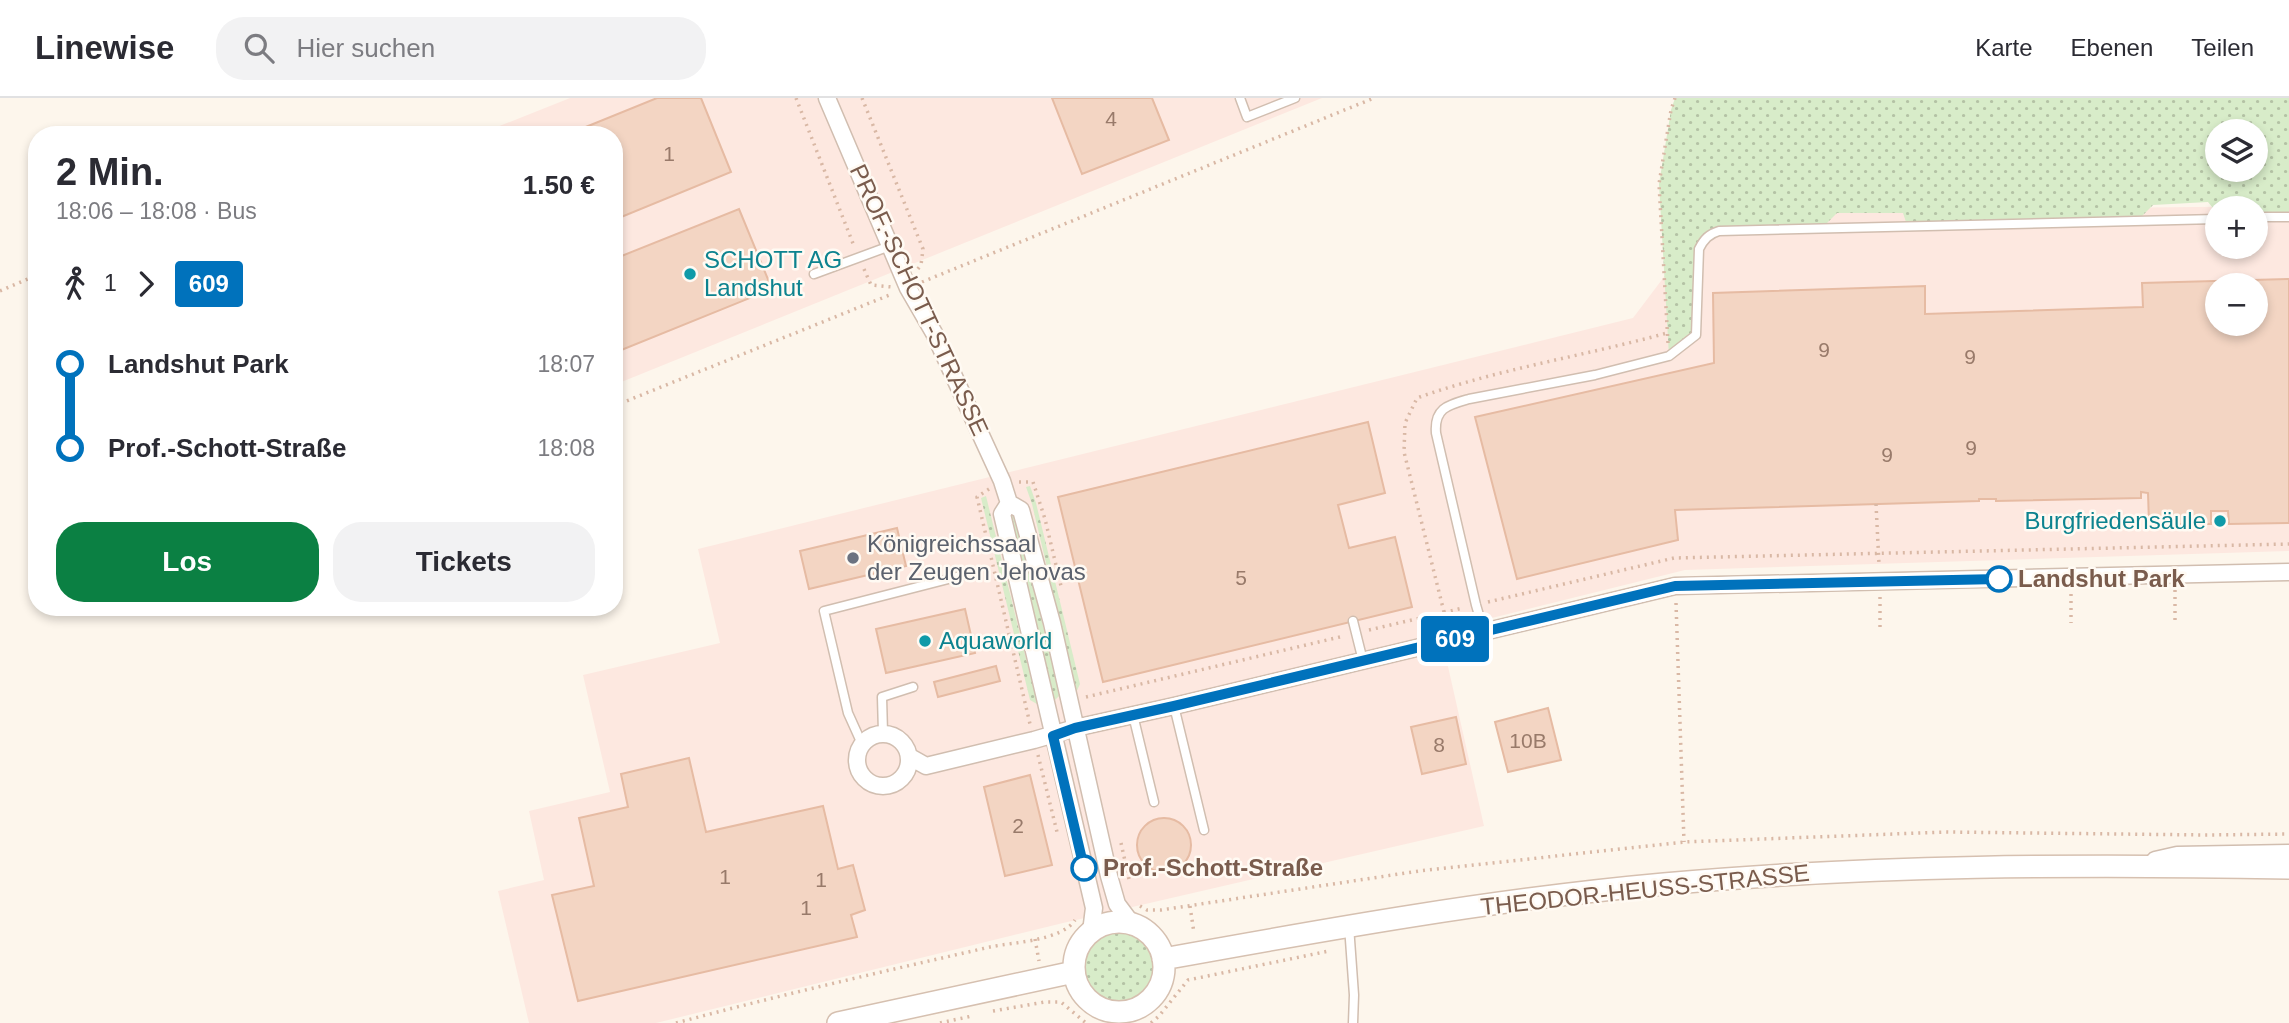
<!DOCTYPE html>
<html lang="de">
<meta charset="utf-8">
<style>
:root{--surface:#fff;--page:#f2f2f3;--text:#2b2b33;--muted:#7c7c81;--line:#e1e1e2;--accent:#0b8043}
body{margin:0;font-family:Arial,sans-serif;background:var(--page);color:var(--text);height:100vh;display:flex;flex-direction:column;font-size:26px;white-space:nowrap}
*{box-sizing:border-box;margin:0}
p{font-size:23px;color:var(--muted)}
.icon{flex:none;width:38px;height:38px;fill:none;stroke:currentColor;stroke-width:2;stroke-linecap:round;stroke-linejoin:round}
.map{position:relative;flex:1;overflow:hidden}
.sheet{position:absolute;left:28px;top:28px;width:595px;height:490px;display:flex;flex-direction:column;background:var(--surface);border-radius:28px;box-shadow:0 4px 10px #0003}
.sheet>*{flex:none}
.badge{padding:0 14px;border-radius:5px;font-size:24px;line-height:46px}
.buttons{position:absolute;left:2205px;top:21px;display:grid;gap:14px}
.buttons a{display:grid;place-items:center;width:63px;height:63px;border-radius:50%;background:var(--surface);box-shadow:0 4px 10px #0003;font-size:35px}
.map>.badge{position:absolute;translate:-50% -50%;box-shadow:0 0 0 4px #fff}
.legs{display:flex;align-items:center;gap:10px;height:77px;padding:0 28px;font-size:23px}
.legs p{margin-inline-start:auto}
.summary{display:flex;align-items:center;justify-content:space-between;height:119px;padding:0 28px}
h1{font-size:38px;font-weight:700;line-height:52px}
.action{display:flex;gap:14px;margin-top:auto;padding:14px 28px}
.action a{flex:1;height:80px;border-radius:28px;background:var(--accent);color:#fff;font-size:28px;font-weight:700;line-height:80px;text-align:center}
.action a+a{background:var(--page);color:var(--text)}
ul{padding:0 28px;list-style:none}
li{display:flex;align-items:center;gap:24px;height:84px;font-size:26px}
li i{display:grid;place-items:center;width:10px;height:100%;margin:0 9px;background:currentColor}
li i::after{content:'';width:18px;height:18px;margin:-9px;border:5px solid;border-radius:50%;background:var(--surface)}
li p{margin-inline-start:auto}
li:first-child i{background:linear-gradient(#0000 50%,currentColor 0)}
li:last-child i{background:linear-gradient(currentColor 50%,#0000 0)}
header{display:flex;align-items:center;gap:42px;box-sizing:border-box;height:98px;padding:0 35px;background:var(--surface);border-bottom:2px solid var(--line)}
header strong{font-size:33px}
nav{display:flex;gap:38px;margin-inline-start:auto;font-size:24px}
.search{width:490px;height:63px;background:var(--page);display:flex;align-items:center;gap:18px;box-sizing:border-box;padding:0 24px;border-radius:28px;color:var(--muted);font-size:26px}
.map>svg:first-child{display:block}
.commercial{fill:#fde8e0;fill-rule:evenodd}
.grass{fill:url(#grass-dots);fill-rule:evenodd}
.building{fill:#f3d5c3;stroke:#e6bba3;stroke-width:2;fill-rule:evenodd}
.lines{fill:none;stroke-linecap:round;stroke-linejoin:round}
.lane-casing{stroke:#d1beb0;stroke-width:11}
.street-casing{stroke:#d1beb0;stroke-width:19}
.secondary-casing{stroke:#d6c0b0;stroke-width:24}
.path{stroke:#d9b8a5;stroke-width:3.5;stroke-dasharray:2 5;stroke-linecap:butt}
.lane{stroke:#fff;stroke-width:8}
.street{stroke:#fff;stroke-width:16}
.secondary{stroke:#fff;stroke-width:21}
.line-1-casing{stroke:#fff;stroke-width:16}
.line-1{stroke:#0072bc;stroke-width:10}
.culture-dot{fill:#0f9aa8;stroke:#fffaf3;stroke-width:2.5}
.worship-dot{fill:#6b7280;stroke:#fffaf3;stroke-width:2.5}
.stop-1-dot{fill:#fff;stroke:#0072bc;stroke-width:3.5}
.labels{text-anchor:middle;stroke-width:5;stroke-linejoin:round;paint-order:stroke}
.number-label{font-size:21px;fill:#987a6a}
.culture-label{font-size:24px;fill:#0d838f;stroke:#fffaf3;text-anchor:start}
.street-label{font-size:24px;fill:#7a5c4d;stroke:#fffaf3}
.worship-label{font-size:24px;fill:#5b616d;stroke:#fffaf3;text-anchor:start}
.stop-label{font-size:24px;font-weight:bold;fill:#7a5c4d;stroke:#fffaf3;text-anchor:start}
</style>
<header>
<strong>Linewise</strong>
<div class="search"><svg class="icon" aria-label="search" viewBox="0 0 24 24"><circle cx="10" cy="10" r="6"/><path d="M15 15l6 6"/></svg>Hier suchen</div>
<nav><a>Karte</a><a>Ebenen</a><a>Teilen</a></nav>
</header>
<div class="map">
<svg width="2289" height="925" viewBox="0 0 2289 925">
<defs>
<pattern id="grass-dots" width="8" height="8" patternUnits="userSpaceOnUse" patternTransform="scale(1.75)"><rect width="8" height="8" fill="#d8ecc9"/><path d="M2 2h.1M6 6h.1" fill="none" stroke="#b4c2a5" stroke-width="1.8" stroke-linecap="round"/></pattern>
</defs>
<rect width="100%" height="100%" fill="#fdf6ec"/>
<!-- commercial -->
<path class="commercial" d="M 570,0 L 1322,0 L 614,287 L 614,37 L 477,37 Z
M 2289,108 L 2289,453 L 1685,472 L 1440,533 L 1484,728 L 1063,825 L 656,925 L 529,925 L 498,793 L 544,782 L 529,713 L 610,694 L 583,577 L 720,545 L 698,451 L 1633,220 L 1713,114 ZM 2217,110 L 2256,110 L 2256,149 L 2217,149 ZM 2217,187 L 2256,187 L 2256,226 L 2217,226 Z"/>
<!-- grass -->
<path class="grass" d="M 1675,0 L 2289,0 L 2289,119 L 2256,119 L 2256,110 L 2217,110 L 2217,115 L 2208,104 L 2153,107 L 2138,122 L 1908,130 L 1903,115 L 1837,115 L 1821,131 L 1729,133 L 1703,142 L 1696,237 L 1669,258 L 1659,86 L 1671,12 ZM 2217,33 L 2256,33 L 2256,72 L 2217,72 Z
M 1030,388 L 1036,405 L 1080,586 L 1075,597 L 1069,587 L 1073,579 L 1032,406 L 1026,389 Z
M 986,398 L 1033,589 L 1038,593 L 1037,606 L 1030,602 L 981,400 Z
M 1011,414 L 1016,417 L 1057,585 L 1059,598 L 1055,602 L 1048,589 L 1008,415 Z
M1082 868a36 36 0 1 1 72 0a36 36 0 1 1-72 0Z"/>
<!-- building -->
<path class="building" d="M 657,0 L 701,0 L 731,74 L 614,122 L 614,37 L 566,37 Z
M 1052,0 L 1152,0 L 1169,42 L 1082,76 Z
M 739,111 L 772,191 L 614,255 L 614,161 Z
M 2289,181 L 2289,425 L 2229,426 L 2228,413 L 2211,413 L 2211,426 L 2149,426 L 2148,395 L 2141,394 L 2141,400 L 1996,403 L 1996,401 L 1979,401 L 1979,403 L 1675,412 L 1678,442 L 1517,481 L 1475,319 L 1714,265 L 1713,195 L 1925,188 L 1925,216 L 2143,209 L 2142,185 ZM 2217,187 L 2256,187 L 2256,226 L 2217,226 Z
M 1368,324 L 1385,395 L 1338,407 L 1349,450 L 1395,439 L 1412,509 L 1103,584 L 1058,399 Z
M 897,430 L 906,468 L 809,491 L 800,453 Z
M 965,511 L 975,555 L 886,575 L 876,531 Z
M 996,568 L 1000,583 L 938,599 L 934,584 Z
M 1548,610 L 1561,662 L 1508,674 L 1495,624 Z
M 1456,619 L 1466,666 L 1422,676 L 1411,629 Z
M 689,660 L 706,734 L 823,708 L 838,771 L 853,767 L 865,812 L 851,817 L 857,839 L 578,903 L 552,797 L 594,788 L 579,720 L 628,709 L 621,676 Z
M 1030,677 L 1052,767 L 1005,778 L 984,689 Z
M1137 747a27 27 0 1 1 54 0a27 27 0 1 1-54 0Z"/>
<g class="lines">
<defs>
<path id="lane" d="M 1240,0 L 1247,19 L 1295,0
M 2256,119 L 2289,119
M 814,176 L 890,148
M 1353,523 L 1363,563
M 1484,534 L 1476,507 L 1436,335 C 1434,310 1448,307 1469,301 L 1595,277 L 1669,258 L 1696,237 L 1699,151 C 1704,141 1709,136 1719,133 L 2217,121
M 1174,608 L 1204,732
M 1133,617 L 1154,704
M 883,635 L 882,599 L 913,589
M 862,646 L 848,615 L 824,513 L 968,476
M 1349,828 L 1354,897 L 1353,925"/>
<path id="street" d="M 827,0 L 908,190 L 934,235 L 1002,383 L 1009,405 L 1021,412 L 1052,525 L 1109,778 L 1117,806 L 1132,826
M 1009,405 L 1002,416 L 1094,810 L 1091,834
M857 662a26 26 0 1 1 52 0a26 26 0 1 1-52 0Z
M 910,659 L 926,668 L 1034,642 L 1075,630 L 1174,608 L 1675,488 L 2289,474
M 2155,762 L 2177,757 L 2289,755"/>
<path id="secondary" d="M1074 869a45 45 0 1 1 90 0a45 45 0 1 1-90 0Z
M 1163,861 C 1329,831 1496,801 1664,786 C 1872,767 2081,766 2289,770
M 838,925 L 1074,874"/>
</defs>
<!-- lane casing -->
<use href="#lane" class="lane-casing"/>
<!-- street casing -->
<use href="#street" class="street-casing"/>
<!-- secondary casing -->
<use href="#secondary" class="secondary-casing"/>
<!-- path -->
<path class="path" d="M 796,0 L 854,148
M 862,0 L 923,151 L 921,167 L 917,172
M 864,171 L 871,187 L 892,189
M 922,184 L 1374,0
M 0,193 L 37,177
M 1668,245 L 1659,86 L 1671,12 L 1675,0
M 614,308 L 892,196
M 1019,384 L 1033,384 L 1045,421 L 1061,488
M 989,391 L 977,399 L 1030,626
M 1876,406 L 1879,466
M 2175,492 L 2175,522
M 2071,496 L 2071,525
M 1880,499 L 1880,531
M 1488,504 L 1674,460 L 2289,446
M 1676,505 L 1684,744
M 1444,514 L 1404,354 L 1405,325 L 1417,300 C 1498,271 1584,258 1667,235
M 1369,532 L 1463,510
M 1086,599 L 1344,538
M 1038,657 L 1057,734
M 1121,745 L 1129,781
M 1140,808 L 1147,812 L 1161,812 L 1419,773 L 1684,744 L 1946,734 L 2205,737 L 2289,736
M 1190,808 L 1194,835
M 1035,841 L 1039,863
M 993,913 L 1045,904 L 1061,904 L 1086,925
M 676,925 C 780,897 885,873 990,849 C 1014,844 1061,843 1075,822
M 940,925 L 972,918
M 1151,925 L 1159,918 L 1188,882 L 1329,853"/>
<!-- lane -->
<use href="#lane" class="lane"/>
<!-- street -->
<use href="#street" class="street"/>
<!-- secondary -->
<use href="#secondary" class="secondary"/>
</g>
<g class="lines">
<defs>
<path id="line-1" d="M 1084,770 L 1053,638 L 1075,630 L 1174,608 L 1675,488 L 1999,481"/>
</defs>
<!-- line-1 casing -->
<use href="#line-1" class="line-1-casing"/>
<!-- line-1 -->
<use href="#line-1" class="line-1"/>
</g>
<!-- markers -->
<g class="culture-dot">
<circle cx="690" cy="176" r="7"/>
<circle cx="2220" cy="423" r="7"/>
<circle cx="925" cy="543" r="7"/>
</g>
<circle class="worship-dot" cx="853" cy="460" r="7"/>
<g class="stop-1-dot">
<circle cx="1999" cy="481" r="12"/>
<circle cx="1084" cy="770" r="12"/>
</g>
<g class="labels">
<!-- number labels -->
<g class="number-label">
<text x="1111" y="28">4</text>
<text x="669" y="63">1</text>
<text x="1824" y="259">9</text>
<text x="1970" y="266">9</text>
<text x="1971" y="357">9</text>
<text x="1887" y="364">9</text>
<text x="1241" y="487">5</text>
<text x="1528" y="650">10B</text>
<text x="1439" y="654">8</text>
<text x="1018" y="735">2</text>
<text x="725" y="786">1</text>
<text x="821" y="789">1</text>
<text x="806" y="817">1</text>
</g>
<!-- culture labels -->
<g class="culture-label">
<text x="704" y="170">SCHOTT AG<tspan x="704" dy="28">Landshut</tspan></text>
<text x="2206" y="431" text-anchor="end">Burgfriedensäule</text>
<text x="939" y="551">Aquaworld</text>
</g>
<!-- street labels -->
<g class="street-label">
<text transform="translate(919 202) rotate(65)" y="8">PROF.-SCHOTT-STRASSE</text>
<text transform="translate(1645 792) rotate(-6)" y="8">THEODOR-HEUSS-STRASSE</text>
</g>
<!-- worship labels -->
<g class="worship-label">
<text x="867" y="454">Königreichssaal<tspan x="867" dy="28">der Zeugen Jehovas</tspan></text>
</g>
<!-- stop labels -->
<g class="stop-label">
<text x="2018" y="489">Landshut Park</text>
<text x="1103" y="778">Prof.-Schott-Straße</text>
</g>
</g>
</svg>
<div class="buttons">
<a><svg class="icon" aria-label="layers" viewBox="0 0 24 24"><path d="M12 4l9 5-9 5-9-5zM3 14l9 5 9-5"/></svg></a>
<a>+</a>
<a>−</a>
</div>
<b class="badge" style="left:1455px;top:541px;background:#0072bc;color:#fff">609</b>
<section class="sheet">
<div class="summary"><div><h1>2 Min.</h1><p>18:06 – 18:08 · Bus</p></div><b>1.50 €</b></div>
<div class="legs"><svg class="icon" aria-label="walk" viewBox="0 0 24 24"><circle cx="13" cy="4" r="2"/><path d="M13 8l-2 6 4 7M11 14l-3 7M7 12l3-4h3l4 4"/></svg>1<svg class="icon" aria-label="forward" viewBox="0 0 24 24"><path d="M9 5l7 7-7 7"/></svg><b class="badge" style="background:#0072bc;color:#fff">609</b></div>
<ul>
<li><i style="color:#0072bc"></i><b>Landshut Park</b><p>18:07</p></li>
<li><i style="color:#0072bc"></i><b>Prof.-Schott-Straße</b><p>18:08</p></li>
</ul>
<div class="action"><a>Los</a><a>Tickets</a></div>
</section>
</div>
